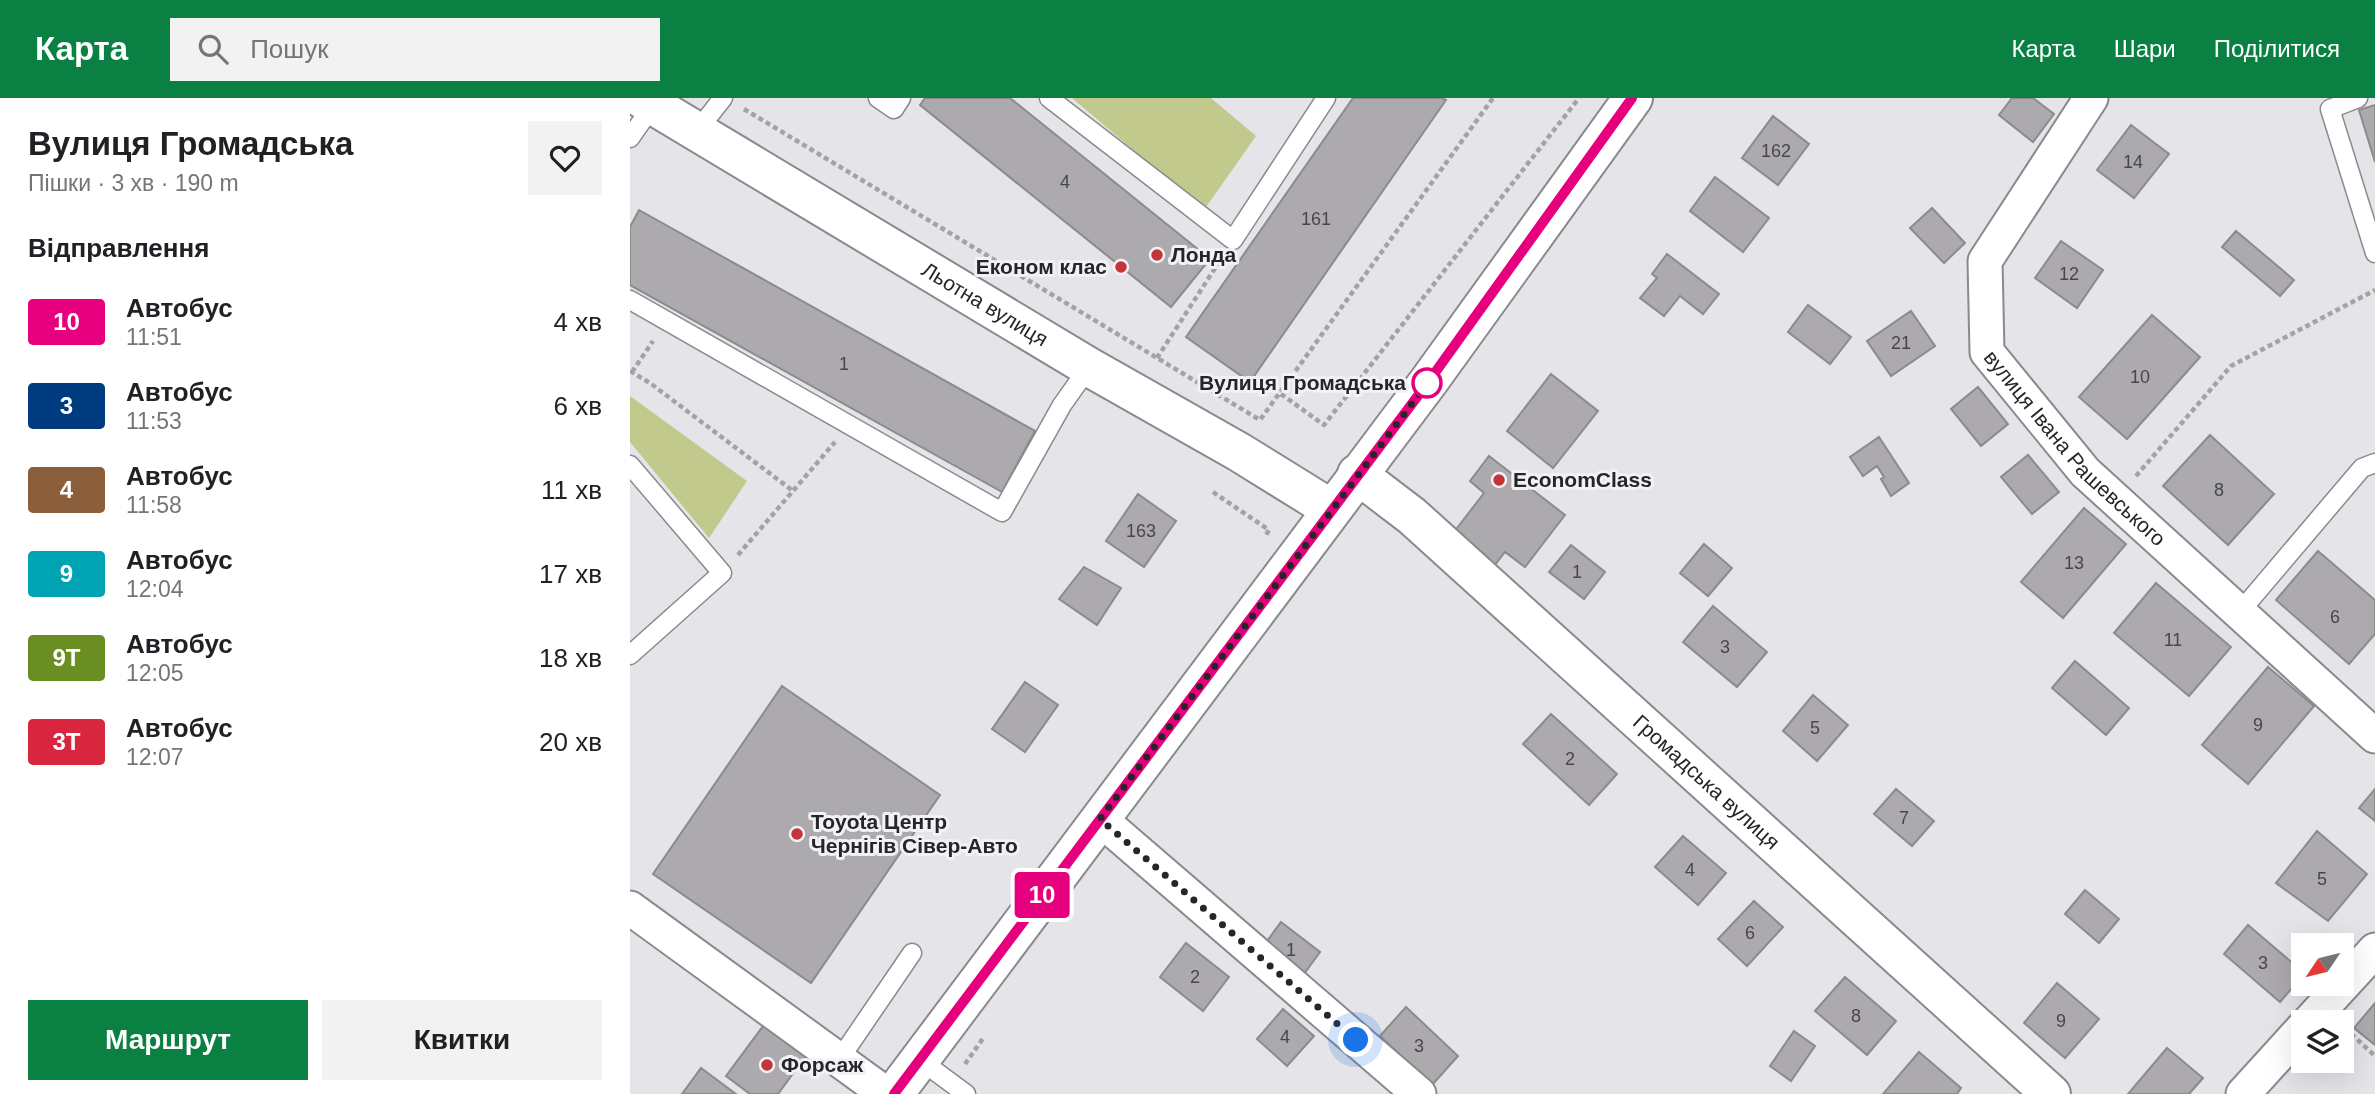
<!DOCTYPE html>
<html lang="uk">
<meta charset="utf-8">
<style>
:root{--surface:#fff;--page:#f2f2f2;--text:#202124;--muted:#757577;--accent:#0b8043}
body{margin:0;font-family:Arial,sans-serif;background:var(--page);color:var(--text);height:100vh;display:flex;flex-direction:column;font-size:26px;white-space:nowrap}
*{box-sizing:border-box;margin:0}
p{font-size:23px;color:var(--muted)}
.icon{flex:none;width:38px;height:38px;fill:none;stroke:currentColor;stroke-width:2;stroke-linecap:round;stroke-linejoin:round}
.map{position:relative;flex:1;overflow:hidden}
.details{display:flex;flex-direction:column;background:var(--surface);width:630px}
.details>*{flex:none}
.badge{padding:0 14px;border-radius:5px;font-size:24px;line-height:46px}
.needle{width:46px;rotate:235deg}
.fabs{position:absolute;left:1661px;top:835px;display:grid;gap:14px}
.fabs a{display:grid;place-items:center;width:63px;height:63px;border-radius:0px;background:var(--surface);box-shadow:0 7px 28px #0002;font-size:35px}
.you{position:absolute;width:35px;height:35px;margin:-18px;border:5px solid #fff;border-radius:50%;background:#1a73e8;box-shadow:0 0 0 10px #1a73e833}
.map>.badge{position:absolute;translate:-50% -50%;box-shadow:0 0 0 4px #fff}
h2{padding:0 28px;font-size:26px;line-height:63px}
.round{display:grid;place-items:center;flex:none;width:74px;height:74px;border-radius:0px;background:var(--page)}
.overview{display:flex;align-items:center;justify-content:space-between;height:119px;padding:0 28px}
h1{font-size:33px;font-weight:600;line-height:52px}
.cta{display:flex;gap:14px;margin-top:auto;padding:14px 28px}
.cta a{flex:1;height:80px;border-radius:0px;background:var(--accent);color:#fff;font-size:28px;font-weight:600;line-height:80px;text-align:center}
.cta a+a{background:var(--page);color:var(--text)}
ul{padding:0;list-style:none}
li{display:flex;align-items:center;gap:21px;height:84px;padding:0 28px}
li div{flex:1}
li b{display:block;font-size:26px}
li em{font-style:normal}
li .badge{min-width:77px;font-weight:700;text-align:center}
header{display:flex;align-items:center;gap:42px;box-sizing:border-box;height:98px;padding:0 35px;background:var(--accent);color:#fff}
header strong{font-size:33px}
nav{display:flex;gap:38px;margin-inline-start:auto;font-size:24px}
.search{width:490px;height:63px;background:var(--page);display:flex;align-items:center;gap:18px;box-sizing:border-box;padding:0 24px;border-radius:0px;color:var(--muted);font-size:26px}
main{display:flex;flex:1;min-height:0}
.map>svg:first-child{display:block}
.green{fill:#c2c98d}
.building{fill:#adaaae;stroke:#8d8a8e;stroke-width:2}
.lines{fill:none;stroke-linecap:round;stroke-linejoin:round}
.lane-casing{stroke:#8a898d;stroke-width:21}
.street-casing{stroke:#8a898d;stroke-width:37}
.secondary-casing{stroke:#8a898d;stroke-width:42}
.primary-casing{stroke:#8a898d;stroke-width:42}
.path{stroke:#a3a2a5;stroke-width:4.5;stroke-dasharray:5 3.5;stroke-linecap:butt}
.lane{stroke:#fff;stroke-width:18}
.street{stroke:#fff;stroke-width:33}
.secondary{stroke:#fff;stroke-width:38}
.primary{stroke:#fff;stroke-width:38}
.line-casing{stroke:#fff;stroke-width:16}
.line{stroke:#e6007e;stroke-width:10}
.walk{stroke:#262527;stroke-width:7;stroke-dasharray:0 12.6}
.poi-dot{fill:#c4353a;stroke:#f2f1f5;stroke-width:2.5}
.stop-dot{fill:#fff;stroke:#e6007e;stroke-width:3.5}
.labels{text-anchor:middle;stroke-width:6;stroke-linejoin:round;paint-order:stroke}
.number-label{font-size:18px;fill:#484649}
.poi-label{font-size:21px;font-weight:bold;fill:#262527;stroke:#f2f1f5;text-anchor:start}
.street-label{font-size:21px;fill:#262527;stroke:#f2f1f5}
.stop-label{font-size:21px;font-weight:bold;fill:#262527;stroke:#f2f1f5;text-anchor:end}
</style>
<header>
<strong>Карта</strong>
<div class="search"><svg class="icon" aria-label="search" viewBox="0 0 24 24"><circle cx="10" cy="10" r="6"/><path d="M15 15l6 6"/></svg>Пошук</div>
<nav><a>Карта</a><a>Шари</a><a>Поділитися</a></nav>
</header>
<main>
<section class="details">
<div class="overview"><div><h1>Вулиця Громадська</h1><p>Пішки · 3 хв · 190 m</p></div><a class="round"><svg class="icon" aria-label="heart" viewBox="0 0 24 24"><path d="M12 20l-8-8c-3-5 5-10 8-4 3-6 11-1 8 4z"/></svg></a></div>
<h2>Відправлення</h2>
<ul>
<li><span class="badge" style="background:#e6007e;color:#fff">10</span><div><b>Автобус</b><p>11:51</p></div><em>4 хв</em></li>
<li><span class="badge" style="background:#003b80;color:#fff">3</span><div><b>Автобус</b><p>11:53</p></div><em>6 хв</em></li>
<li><span class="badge" style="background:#8b5e3c;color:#fff">4</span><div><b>Автобус</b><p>11:58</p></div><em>11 хв</em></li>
<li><span class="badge" style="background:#00a3b4;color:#fff">9</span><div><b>Автобус</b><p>12:04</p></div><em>17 хв</em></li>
<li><span class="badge" style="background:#6b8e23;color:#fff">9Т</span><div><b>Автобус</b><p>12:05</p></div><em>18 хв</em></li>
<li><span class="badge" style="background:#d7263d;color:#fff">3Т</span><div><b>Автобус</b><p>12:07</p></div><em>20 хв</em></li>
</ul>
<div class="cta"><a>Маршрут</a><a>Квитки</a></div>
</section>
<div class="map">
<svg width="1745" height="996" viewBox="0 0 1745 996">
<rect width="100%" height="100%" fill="#e5e4e8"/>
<!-- green -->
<path class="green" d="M 442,0 L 581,0 L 626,38 L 574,112 Z
M 0,298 L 117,383 L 79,440 L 0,344 Z"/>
<!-- building -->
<path class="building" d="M 295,0 L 380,0 L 580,161 L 541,209 L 290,7 Z
M 723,0 L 812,0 L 816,2 L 620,284 L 556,239 Z
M 1382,0 L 1403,0 L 1424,16 L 1403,44 L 1369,17 Z
M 1745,7 L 1745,64 L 1729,12 Z
M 1143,18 L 1179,46 L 1148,87 L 1112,60 Z
M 1501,27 L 1539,56 L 1504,100 L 1467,72 Z
M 1085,79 L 1139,120 L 1113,154 L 1060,113 Z
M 1302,110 L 1335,145 L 1314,165 L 1280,130 Z
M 9,112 L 405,333 L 372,394 L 0,187 L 0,129 Z
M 1606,133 L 1664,182 L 1650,198 L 1592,149 Z
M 1431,143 L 1473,172 L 1447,210 L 1405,180 Z
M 1037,156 L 1089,196 L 1073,216 L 1050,198 L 1034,218 L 1010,200 L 1027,180 L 1022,176 Z
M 1178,207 L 1221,239 L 1200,266 L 1158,234 Z
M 1281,213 L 1305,248 L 1261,278 L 1237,243 Z
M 1522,217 L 1570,259 L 1497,341 L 1449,299 Z
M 921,276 L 968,313 L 923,370 L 877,333 Z
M 1348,289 L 1378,326 L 1351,348 L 1321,311 Z
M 1580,337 L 1644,396 L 1598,447 L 1533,388 Z
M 1249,339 L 1279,385 L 1261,398 L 1251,381 L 1254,379 L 1247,368 L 1233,378 L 1220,359 Z
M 1398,357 L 1429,394 L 1402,416 L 1371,379 Z
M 859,358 L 935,417 L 895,469 L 875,454 L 864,468 L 824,434 L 854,395 L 840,383 Z
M 508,396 L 546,423 L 514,469 L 476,443 Z
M 1454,410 L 1496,446 L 1433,520 L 1391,484 Z
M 1074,446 L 1102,470 L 1078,498 L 1050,475 Z
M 941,447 L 975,474 L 954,501 L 919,474 Z
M 1688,453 L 1745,502 L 1745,536 L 1719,566 L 1646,502 Z
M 454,469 L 491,490 L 467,527 L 429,501 Z
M 1526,485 L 1601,549 L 1559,598 L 1484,535 Z
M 1083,508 L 1137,554 L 1107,589 L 1053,544 Z
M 1445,563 L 1499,610 L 1476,637 L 1422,590 Z
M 1638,569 L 1684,608 L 1618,686 L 1572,647 Z
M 395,584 L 428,607 L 395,654 L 362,631 Z
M 152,588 L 310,697 L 181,885 L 23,776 Z
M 1183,597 L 1218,627 L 1187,663 L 1153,633 Z
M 921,616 L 987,676 L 959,707 L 893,646 Z
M 1266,691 L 1304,723 L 1282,748 L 1244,716 Z
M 1745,691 L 1745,723 L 1729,710 Z
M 1687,733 L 1737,776 L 1698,823 L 1646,785 Z
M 1053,738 L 1096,775 L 1068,807 L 1025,769 Z
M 1455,792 L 1489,821 L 1469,845 L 1435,816 Z
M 1124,803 L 1153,829 L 1117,868 L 1088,841 Z
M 651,824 L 690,854 L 671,880 L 632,850 Z
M 1618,827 L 1673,874 L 1673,877 L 1650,904 L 1594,856 Z
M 556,845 L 599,879 L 573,913 L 530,879 Z
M 1215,879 L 1266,923 L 1237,957 L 1185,913 Z
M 1427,885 L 1469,921 L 1435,960 L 1394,925 Z
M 1745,905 L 1745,947 L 1724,930 Z
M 776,909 L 828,958 L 802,987 L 750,938 Z
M 653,911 L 684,938 L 657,968 L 627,941 Z
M 136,924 L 178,955 L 148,996 L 120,996 L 96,978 Z
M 1164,933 L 1185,948 L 1161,983 L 1140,968 Z
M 1537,950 L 1573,980 L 1559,996 L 1498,996 Z
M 1289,954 L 1331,990 L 1327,996 L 1253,996 Z
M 71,970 L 106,996 L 52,996 Z"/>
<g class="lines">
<defs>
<path id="lane" d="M 248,0 L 264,11 L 271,0
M 419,0 L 603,142 L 696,0
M 1728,0 L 1700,11 L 1745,155
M 67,33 L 93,0
M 0,40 L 23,7
M 0,202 L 372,414 L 432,307 L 459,269
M 0,367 L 92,475 L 0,557
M 1609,515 L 1732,370 L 1745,365
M 209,962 L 282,855
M 290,962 L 336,996"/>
<g id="street">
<path id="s1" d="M 1461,0 L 1355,163 L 1357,254 L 1455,374 L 1745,638"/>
<path d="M 470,721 L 789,996"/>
<path d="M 0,810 L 256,996"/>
<path d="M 1679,924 L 1745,852"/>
<path d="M 1613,996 L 1673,930"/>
</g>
<g id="secondary">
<path id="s2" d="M 11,0 L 459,269 L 609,354 L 701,411"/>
<path id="s3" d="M 727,376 L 782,418 L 1421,996"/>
</g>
<path id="primary" d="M 264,996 L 799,283 L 1003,0"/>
</defs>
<!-- lane casing -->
<use href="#lane" class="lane-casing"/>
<!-- street casing -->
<use href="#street" class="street-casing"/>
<!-- secondary casing -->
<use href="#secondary" class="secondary-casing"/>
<!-- primary casing -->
<use href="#primary" class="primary-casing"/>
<!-- path -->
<path class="path" d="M 114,11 L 630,322 L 863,0
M 527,260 L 591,161
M 0,273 L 20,285 L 163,393
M 2,274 L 23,243
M 651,296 L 694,327 L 949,0
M 1506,378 L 1601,268 L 1745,192
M 583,394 L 639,432 L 636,437
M 108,457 L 205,344
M 1715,930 L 1745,958
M 335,966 L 354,939"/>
<!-- lane -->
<use href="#lane" class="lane"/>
<!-- street -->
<use href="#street" class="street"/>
<!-- secondary -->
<use href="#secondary" class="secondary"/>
<!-- primary -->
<use href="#primary" class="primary"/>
</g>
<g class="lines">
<defs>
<path id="line" d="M 264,996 L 799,283 L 1002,0"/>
</defs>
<!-- line casing -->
<use href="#line" class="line-casing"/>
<!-- line -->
<use href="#line" class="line"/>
<!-- walk -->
<path class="walk" d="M 726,942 L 470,721 L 799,283 L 797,285"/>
</g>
<!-- markers -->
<g class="poi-dot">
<circle cx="527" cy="157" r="7"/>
<circle cx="491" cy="169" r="7"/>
<circle cx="869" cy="382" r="7"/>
<circle cx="167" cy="736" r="7"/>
<circle cx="137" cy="967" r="7"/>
</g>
<circle class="stop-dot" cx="797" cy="285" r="14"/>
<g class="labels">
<!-- number labels -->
<g class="number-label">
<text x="1146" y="59">162</text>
<text x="1503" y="70">14</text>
<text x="435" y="90">4</text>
<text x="686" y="127">161</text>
<text x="1439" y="182">12</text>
<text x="1271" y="251">21</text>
<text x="214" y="272">1</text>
<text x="1510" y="285">10</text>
<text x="1589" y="398">8</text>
<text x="511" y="439">163</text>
<text x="1444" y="471">13</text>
<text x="947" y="480">1</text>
<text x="1705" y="525">6</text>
<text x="1543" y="548">11</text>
<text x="1095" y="555">3</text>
<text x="1628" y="633">9</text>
<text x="1185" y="636">5</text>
<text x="940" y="667">2</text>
<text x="1274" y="726">7</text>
<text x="1060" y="778">4</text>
<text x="1692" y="787">5</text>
<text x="1120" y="841">6</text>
<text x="661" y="858">1</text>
<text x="1633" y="871">3</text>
<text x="565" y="885">2</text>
<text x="1226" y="924">8</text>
<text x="1431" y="929">9</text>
<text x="655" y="945">4</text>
<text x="789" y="954">3</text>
</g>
<!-- poi labels -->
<g class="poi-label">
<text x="541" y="164">Лонда</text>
<text x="477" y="176" text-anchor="end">Економ клас</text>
<text x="883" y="389">EconomClass</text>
<text x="181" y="731">Toyota Центр<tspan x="181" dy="24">Чернігів Сівер-Авто</tspan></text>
<text x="151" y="974">Форсаж</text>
</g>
<!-- street labels -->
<g class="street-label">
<text dy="7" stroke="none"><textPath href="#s2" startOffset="401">Льотна вулиця</textPath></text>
<text dy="7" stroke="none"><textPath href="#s1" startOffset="416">вулиця Івана Рашевського</textPath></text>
<text dy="7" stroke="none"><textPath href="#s3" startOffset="466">Громадська вулиця</textPath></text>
</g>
<!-- stop labels -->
<g class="stop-label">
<text x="776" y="292">Вулиця Громадська</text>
</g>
</g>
</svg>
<div class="fabs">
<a><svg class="needle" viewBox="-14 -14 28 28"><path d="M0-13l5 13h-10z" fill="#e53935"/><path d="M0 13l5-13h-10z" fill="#757577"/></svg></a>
<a><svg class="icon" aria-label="layers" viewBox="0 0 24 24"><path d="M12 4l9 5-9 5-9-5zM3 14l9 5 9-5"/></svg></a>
</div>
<div class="you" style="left:726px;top:942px"></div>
<b class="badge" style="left:412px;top:797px;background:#e6007e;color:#fff">10</b>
</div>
</main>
